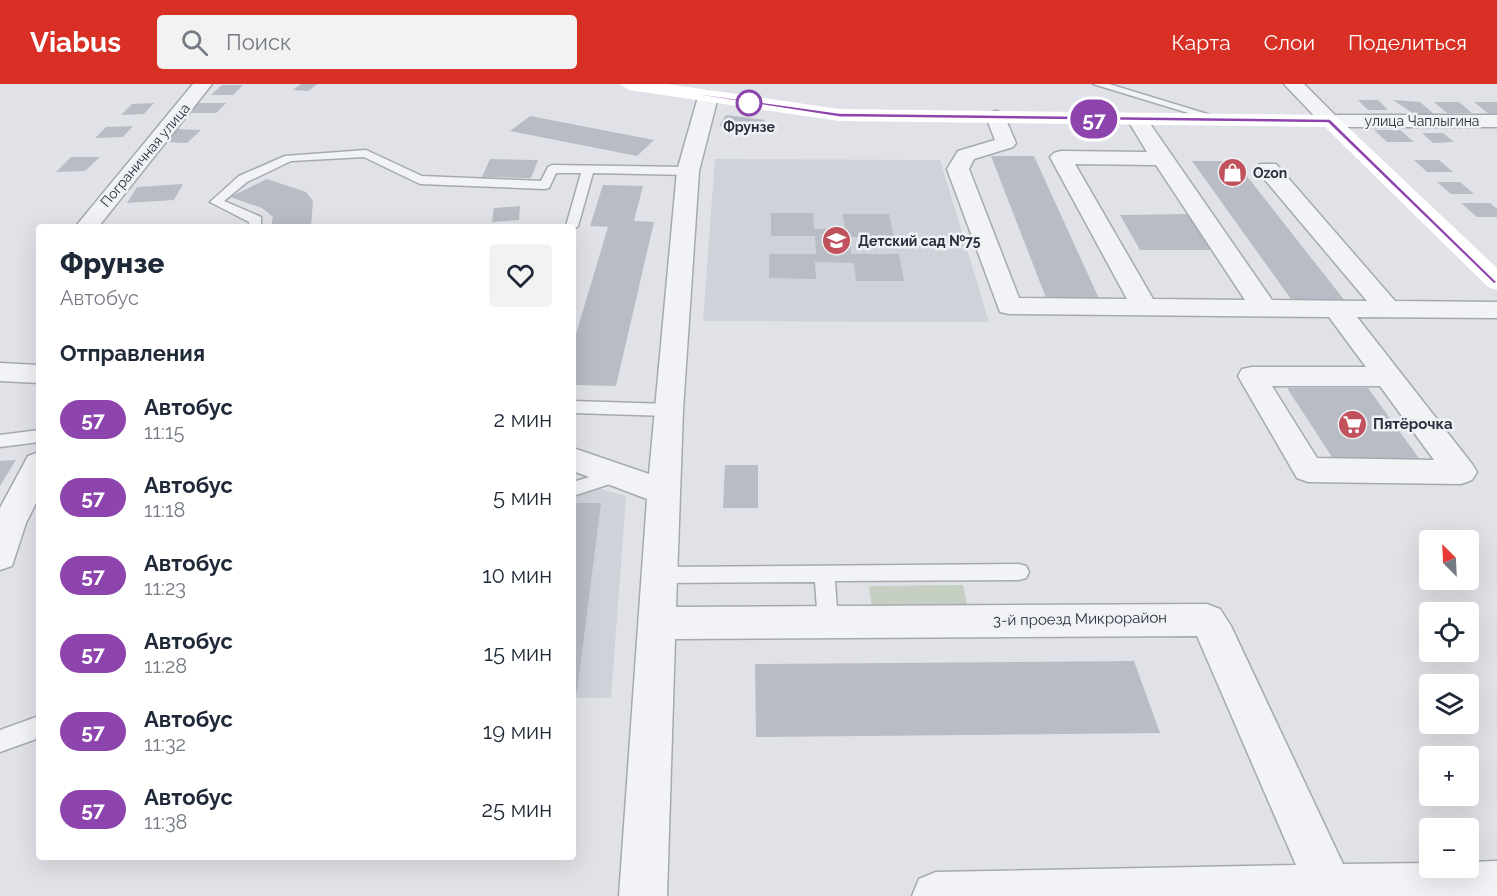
<!DOCTYPE html>
<html lang="ru">
<meta charset="utf-8">
<style>
:root{--surface:#fff;--page:#f2f2f3;--text:#1f2937;--muted:#747a83;--accent:#d93025}
body{margin:0;font-family:Raleway,sans-serif;background:var(--page);color:var(--text);height:100vh;display:flex;flex-direction:column;font-size:22px;white-space:nowrap}
*{box-sizing:border-box;margin:0}
p{font-size:20px;color:var(--muted)}
.icon{flex:none;width:33px;height:33px;fill:none;stroke:currentColor;stroke-width:2;stroke-linecap:round;stroke-linejoin:round}
.map{position:relative;flex:1;overflow:hidden}
.panel{position:absolute;left:36px;top:140px;width:540px;height:636px;display:flex;flex-direction:column;background:var(--surface);border-radius:6px;box-shadow:0 6px 24px #0002}
.panel>*{flex:none}
.badge{padding:0 12px;border-radius:20px;font-size:21px;line-height:39px}
.needle{width:39px;rotate:336deg}
.controls{position:absolute;left:1419px;top:446px;display:grid;gap:12px}
.controls a{display:grid;place-items:center;width:60px;height:60px;border-radius:6px;background:var(--surface);box-shadow:0 6px 24px #0002;font-size:30px}
.map>.badge{position:absolute;translate:-50% -50%;box-shadow:0 0 0 3px #fff}
h2{padding:0 24px;font-size:22px;line-height:54px}
.round{display:grid;place-items:center;flex:none;width:63px;height:63px;border-radius:6px;background:var(--page)}
.head{display:flex;align-items:center;justify-content:space-between;height:102px;padding:0 24px}
h1{font-size:28px;font-weight:800;line-height:45px}
ul{padding:0;list-style:none}
li{display:flex;align-items:center;gap:18px;height:78px;padding:0 24px}
li div{flex:1}
li b{display:block;font-size:22px}
li em{font-style:normal}
li .badge{min-width:66px;font-weight:700;text-align:center}
header{display:flex;align-items:center;gap:36px;box-sizing:border-box;height:84px;padding:0 30px;background:var(--accent);color:#fff}
header strong{font-size:28px}
nav{display:flex;gap:33px;margin-inline-start:auto;font-size:21px}
.search{width:420px;height:54px;background:var(--page);display:flex;align-items:center;gap:15px;box-sizing:border-box;padding:0 21px;border-radius:6px;color:var(--muted);font-size:22px}
.map>svg:first-child{display:block}
.built{fill:#ced2d9}
.green{fill:#c5d0c2}
.building{fill:#b8bcc4}
.lines{fill:none;stroke-linecap:round;stroke-linejoin:round}
.lane-casing{stroke:#a6a9b1;stroke-width:3}
.street-casing{stroke:#a6a9b1;stroke-width:3}
.lane{fill:#f2f3f6;fill-rule:evenodd}
.street{fill:#f2f3f6;fill-rule:evenodd}
.secondary{fill:#fff;fill-rule:evenodd}
.line{fill:#8e44ad;stroke:#fff;stroke-width:1.5}
.stop-dot{fill:#fff;stroke:#8e44ad;stroke-width:3}
.labels{text-anchor:middle;stroke-width:5;stroke-linejoin:round;paint-order:stroke}
.far-street-label{font-size:14px;fill:#2a303d;stroke:#eff1f5}
.far-stop-label{font-size:14px;font-weight:bold;fill:#2a303d;stroke:#eff1f5}
.far-poi-label{font-size:14px;font-weight:bold;fill:#2a303d;stroke:#eff1f5;text-anchor:start}
.poi-label{font-size:15px;font-weight:bold;fill:#2a303d;stroke:#eff1f5;text-anchor:start}
.street-label{font-size:15px;fill:#2a303d;stroke:#eff1f5}
</style>
<header>
<strong>Viabus</strong>
<div class="search"><svg class="icon" aria-label="search" viewBox="0 0 24 24"><circle cx="10" cy="10" r="6"/><path d="M15 15l6 6"/></svg>Поиск</div>
<nav><a>Карта</a><a>Слои</a><a>Поделиться</a></nav>
</header>
<div class="map">
<svg width="1497" height="812" viewBox="0 0 1497 812">
<rect width="100%" height="100%" fill="#e0e2e7"/>
<!-- built -->
<path class="built" d="M 715,75 L 940,76 L 989,238 L 703,237 Z
M 573,397 L 626,412 L 611,614 L 573,614 Z"/>
<!-- green -->
<path class="green" d="M 963,501 L 968,525 L 872,525 L 869,502 Z"/>
<!-- building -->
<path class="building" d="M 301,0 L 318,0 L 308,7 L 293,6 Z
M 222,1 L 243,1 L 233,11 L 211,11 Z
M 1358,16 L 1378,16 L 1388,26 L 1368,26 Z
M 1393,16 L 1420,18 L 1434,30 L 1414,30 Z
M 1434,18 L 1459,18 L 1472,29 L 1447,29 Z
M 1474,18 L 1497,18 L 1497,30 L 1489,30 Z
M 154,19 L 144,30 L 121,31 L 132,20 Z
M 198,19 L 226,19 L 216,29 L 188,29 Z
M 726,31 L 765,36 L 759,47 L 719,42 Z
M 530,32 L 654,56 L 637,72 L 510,47 Z
M 133,42 L 123,53 L 95,54 L 106,43 Z
M 177,45 L 201,46 L 187,59 L 163,58 Z
M 1374,46 L 1400,46 L 1414,58 L 1387,58 Z
M 1422,49 L 1443,49 L 1454,58 L 1433,59 Z
M 991,72 L 1034,72 L 1101,219 L 1048,219 Z
M 71,73 L 100,73 L 85,87 L 56,88 Z
M 490,75 L 538,76 L 531,94 L 482,93 Z
M 1414,76 L 1439,76 L 1453,88 L 1427,88 Z
M 1192,77 L 1235,77 L 1349,222 L 1296,222 Z
M 267,95 L 306,108 L 313,117 L 311,142 L 271,142 L 273,133 L 262,124 L 230,113 Z
M 1437,98 L 1460,98 L 1474,110 L 1451,110 Z
M 183,100 L 174,116 L 127,119 L 137,103 Z
M 603,101 L 643,102 L 634,137 L 654,138 L 616,302 L 573,301 L 573,260 L 608,143 L 590,142 Z
M 1461,119 L 1490,119 L 1497,125 L 1497,133 L 1477,133 Z
M 520,122 L 519,136 L 492,138 L 494,124 Z
M 771,129 L 813,129 L 814,145 L 845,145 L 843,130 L 889,130 L 894,153 L 849,153 L 851,170 L 899,170 L 904,197 L 856,197 L 854,179 L 815,178 L 816,195 L 769,194 L 769,170 L 816,170 L 815,152 L 771,152 Z
M 1189,130 L 1213,166 L 1140,166 L 1120,131 Z
M 1287,304 L 1368,304 L 1421,377 L 1334,376 Z
M 16,376 L 0,402 L 0,377 Z
M 725,381 L 758,381 L 758,424 L 723,424 Z
M 573,419 L 601,419 L 577,608 L 573,608 Z
M 1134,577 L 1160,649 L 756,653 L 755,580 Z"/>
<g class="lines">
<defs>
<path id="lane" d="M 1093,0 L 1109,0 L 1227,36 L 1218,38 Z
M 366,66 L 422,92 L 541,97 L 548,83 L 552,81 L 688,83 L 694,87 L 688,91 L 593,89 L 578,142 L 573,146 L 573,142 L 566,142 L 581,89 L 556,89 L 549,104 L 545,105 L 420,100 L 364,73 L 291,77 L 247,98 L 224,117 L 261,133 L 261,142 L 249,142 L 249,138 L 210,118 L 239,92 L 285,72 Z
M 573,317 L 668,320 L 676,326 L 668,332 L 573,329 Z
M 39,346 L 39,358 L 0,363 L 0,351 Z
M 616,385 L 622,386 L 625,391 L 622,396 L 573,412 L 573,398 Z
M 1019,480 L 1026,482 L 1029,488 L 1026,494 L 1019,496 L 835,497 L 838,538 L 835,544 L 828,547 L 821,544 L 818,538 L 815,498 L 660,499 L 653,497 L 650,491 L 653,485 L 660,483 Z
M 39,632 L 39,654 L 0,668 L 0,646 Z"/>
<path id="street" d="M 193,0 L 212,0 L 99,142 L 76,142 Z
M 1284,0 L 1304,0 L 1335,31 L 1497,31 L 1497,43 L 1330,43 L 1323,41 Z
M 708,7 L 718,13 L 699,87 L 683,326 L 676,523 L 1207,520 L 1220,525 L 1231,542 L 1343,780 L 1430,779 L 1430,783 L 1468,783 L 1468,778 L 1497,777 L 1497,812 L 912,812 L 919,795 L 936,788 L 1296,781 L 1197,552 L 675,555 L 667,812 L 619,812 L 647,415 L 573,387 L 573,364 L 649,390 L 677,87 L 698,13 Z
M 996,27 L 1003,29 L 1016,59 L 1013,63 L 974,75 L 969,85 L 1019,214 L 1127,215 L 1050,73 L 1054,69 L 1061,67 L 1147,68 L 1127,35 L 1130,31 L 1144,31 L 1272,216 L 1367,217 L 1260,90 L 1257,85 L 1260,80 L 1276,80 L 1395,217 L 1497,218 L 1497,234 L 1357,233 L 1472,380 L 1477,388 L 1472,396 L 1461,400 L 1308,398 L 1297,394 L 1238,292 L 1242,285 L 1252,283 L 1366,283 L 1329,233 L 1009,230 L 1000,228 L 947,85 L 958,67 L 995,56 L 986,33 L 989,29 ZM 1075,80 L 1156,81 L 1245,216 L 1153,215 ZM 1272,302 L 1380,302 L 1434,376 L 1317,374 Z
M 0,279 L 39,281 L 39,299 L 0,297 Z
M 39,368 L 39,413 L 26,439 L 12,482 L 0,486 L 0,424 L 28,372 Z"/>
</defs>
<!-- lane casing -->
<use href="#lane" class="lane-casing"/>
<!-- street casing -->
<use href="#street" class="street-casing"/>
<!-- lane -->
<use href="#lane" class="lane"/>
<!-- street -->
<use href="#street" class="street"/>
<!-- secondary -->
<path class="secondary" d="M 620,0 L 667,0 L 839,25 L 1330,31 L 1337,33 L 1497,184 L 1497,206 L 1488,203 L 1325,43 L 839,37 L 629,6 Z"/>
</g>
<!-- line -->
<path class="line" d="M 626,0 L 629,0 L 839,29 L 1330,35 L 1497,198 L 1494,200 L 1328,39 L 839,33 Z"/>
<!-- icons -->
<defs>
<symbol id="shop-disc" viewBox="-11 -11 22 22"><circle r="9.5" fill="#c0515d" stroke="#eff1f5"/><path d="M-5-2.5h2.3a2.7 3.5 0 0 1 5.4 0H5L5.5 6h-11ZM-1.5-2.5h3a1.5 2.3 0 0 0-3 0Z" fill="#fff"/></symbol>
<symbol id="school-disc" viewBox="-11 -11 22 22"><circle r="9.5" fill="#c0515d" stroke="#eff1f5"/><path d="M0-5L7-2L0 1L-7-2ZM-4 1L0 2.5L4 1V4Q0 6-4 4Z" fill="#fff"/></symbol>
<symbol id="supermarket-disc" viewBox="-11 -11 22 22"><circle r="9.5" fill="#c0515d" stroke="#eff1f5"/><path d="M-6-5.5h2.5l.6 2H6L4.5 2H-2.5L-4.4-4H-6ZM-1.5 3.2a1.3 1.3 0 1 0 .1 0ZM3 3.2a1.3 1.3 0 1 0 .1 0Z" fill="#fff"/></symbol>
</defs>
<g fill-rule="evenodd">
<use href="#shop-disc" x="1216" y="72" width="33" height="33"/>
<use href="#school-disc" x="820" y="140" width="33" height="33"/>
<use href="#supermarket-disc" x="1336" y="324" width="33" height="33"/>
</g>
<!-- markers -->
<circle class="stop-dot" cx="749" cy="19" r="12"/>
<g class="labels">
<!-- far-street labels -->
<g class="far-street-label">
<text x="1422" y="42">улица Чаплыгина</text>
<text transform="translate(145 71) rotate(-50)" y="5">Пограничная улица</text>
</g>
<!-- far-stop labels -->
<g class="far-stop-label">
<text x="749" y="48">Фрунзе</text>
</g>
<!-- far-poi labels -->
<g class="far-poi-label">
<text x="1253" y="94">Ozon</text>
<text x="858" y="162">Детский сад №75</text>
</g>
<!-- poi labels -->
<g class="poi-label">
<text x="1373" y="345">Пятёрочка</text>
</g>
<!-- street labels -->
<g class="street-label">
<text transform="translate(1080 535) rotate(-1)" y="5">3-й проезд Микрорайон</text>
</g>
</g>
</svg>
<div class="controls">
<a><svg class="needle" viewBox="-14 -14 28 28"><path d="M0-13l5 13h-10z" fill="#e53935"/><path d="M0 13l5-13h-10z" fill="#747a83"/></svg></a>
<a><svg class="icon" aria-label="locate" viewBox="0 0 24 24"><circle cx="12" cy="12" r="6"/><path d="M12 2v4M12 18v4M2 12h4M18 12h4"/></svg></a>
<a><svg class="icon" aria-label="layers" viewBox="0 0 24 24"><path d="M12 4l9 5-9 5-9-5zM3 14l9 5 9-5"/></svg></a>
<a>+</a>
<a>−</a>
</div>
<b class="badge" style="left:1094px;top:35px;background:#8e44ad;color:#fff">57</b>
<section class="panel">
<div class="head"><div><h1>Фрунзе</h1><p>Автобус</p></div><a class="round"><svg class="icon" aria-label="heart" viewBox="0 0 24 24"><path d="M12 20l-8-8c-3-5 5-10 8-4 3-6 11-1 8 4z"/></svg></a></div>
<h2>Отправления</h2>
<ul>
<li><span class="badge" style="background:#8e44ad;color:#fff">57</span><div><b>Автобус</b><p>11:15</p></div><em>2 мин</em></li>
<li><span class="badge" style="background:#8e44ad;color:#fff">57</span><div><b>Автобус</b><p>11:18</p></div><em>5 мин</em></li>
<li><span class="badge" style="background:#8e44ad;color:#fff">57</span><div><b>Автобус</b><p>11:23</p></div><em>10 мин</em></li>
<li><span class="badge" style="background:#8e44ad;color:#fff">57</span><div><b>Автобус</b><p>11:28</p></div><em>15 мин</em></li>
<li><span class="badge" style="background:#8e44ad;color:#fff">57</span><div><b>Автобус</b><p>11:32</p></div><em>19 мин</em></li>
<li><span class="badge" style="background:#8e44ad;color:#fff">57</span><div><b>Автобус</b><p>11:38</p></div><em>25 мин</em></li>
</ul>
</section>
</div>
